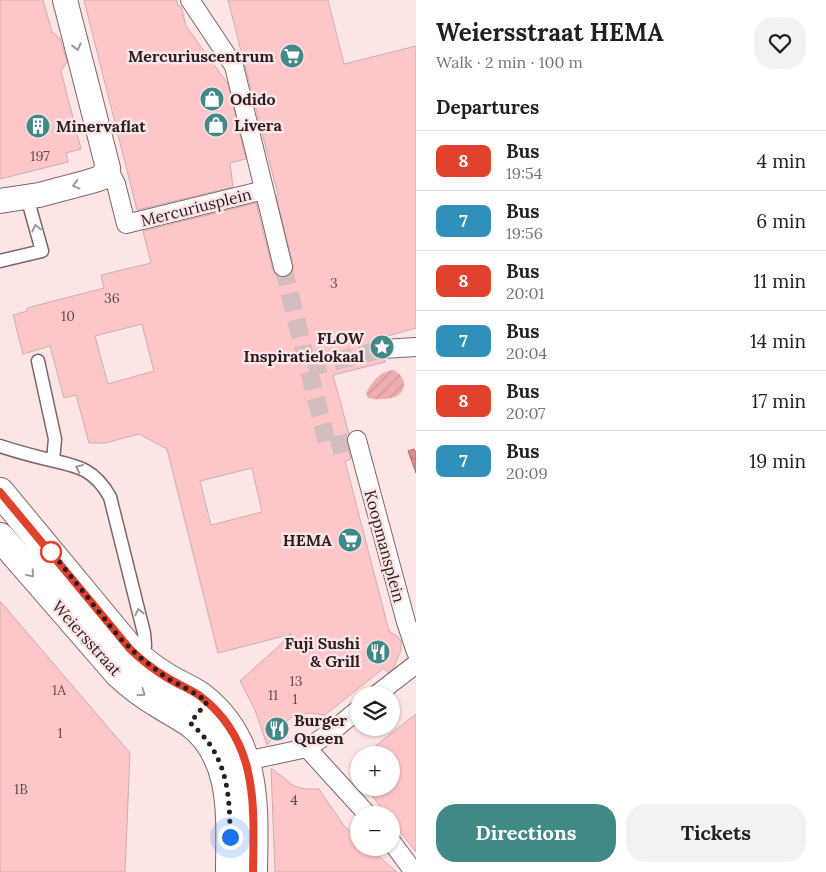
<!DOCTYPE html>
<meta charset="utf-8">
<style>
:root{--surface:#fff;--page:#f2f2f2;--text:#202124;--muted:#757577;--line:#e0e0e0;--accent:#418986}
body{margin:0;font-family:Lora,serif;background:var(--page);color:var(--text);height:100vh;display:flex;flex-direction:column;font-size:19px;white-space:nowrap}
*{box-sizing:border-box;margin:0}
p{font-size:16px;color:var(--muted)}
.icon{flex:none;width:28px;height:28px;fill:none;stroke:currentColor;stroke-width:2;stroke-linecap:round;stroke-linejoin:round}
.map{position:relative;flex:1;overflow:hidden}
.drawer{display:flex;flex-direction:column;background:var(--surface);width:410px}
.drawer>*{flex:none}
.badge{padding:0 10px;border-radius:8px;font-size:18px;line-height:32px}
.controls{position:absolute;left:350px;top:686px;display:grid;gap:10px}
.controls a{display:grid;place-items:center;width:50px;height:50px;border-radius:50%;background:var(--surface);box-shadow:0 1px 4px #0004;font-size:25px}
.you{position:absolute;width:25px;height:25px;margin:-12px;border:4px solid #fff;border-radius:50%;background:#1a73e8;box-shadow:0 0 0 8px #1a73e833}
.map>.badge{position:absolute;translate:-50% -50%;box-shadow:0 0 0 2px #fff}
h2{padding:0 20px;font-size:19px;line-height:45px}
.round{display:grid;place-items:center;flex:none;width:52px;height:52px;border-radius:20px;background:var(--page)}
.headline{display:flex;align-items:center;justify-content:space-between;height:85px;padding:0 20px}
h1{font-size:24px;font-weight:700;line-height:38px}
.primary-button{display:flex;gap:10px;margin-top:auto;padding:10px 20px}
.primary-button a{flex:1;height:58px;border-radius:20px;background:var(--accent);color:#fff;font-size:20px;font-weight:700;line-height:58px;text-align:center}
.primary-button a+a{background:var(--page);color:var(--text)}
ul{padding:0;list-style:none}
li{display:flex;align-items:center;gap:15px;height:60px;padding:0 20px;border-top:1px solid var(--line)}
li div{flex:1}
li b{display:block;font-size:19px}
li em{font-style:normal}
li .badge{min-width:55px;font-weight:700;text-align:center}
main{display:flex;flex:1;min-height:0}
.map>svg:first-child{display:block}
.garden{fill:url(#garden-furrows)}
.water{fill:url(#water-waves);stroke:#ac6b6e}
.building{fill:#fec6c8;stroke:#cbadae;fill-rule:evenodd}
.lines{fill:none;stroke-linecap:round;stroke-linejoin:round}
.pedestrian-tunnel{stroke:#d3bdbd;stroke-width:18;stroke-dasharray:18 9;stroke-linecap:butt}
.service-casing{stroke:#7f6566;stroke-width:15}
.pedestrian-casing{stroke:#7f6566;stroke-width:20}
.minor-casing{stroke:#7f6566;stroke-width:26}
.secondary-casing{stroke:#7f6566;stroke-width:30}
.service{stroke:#fff;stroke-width:12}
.pedestrian{stroke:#fff;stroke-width:18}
.minor{stroke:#fff;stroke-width:24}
.secondary{stroke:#fff;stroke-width:28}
.oneway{stroke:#9f9a9a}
.line-casing{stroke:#fff;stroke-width:11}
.line{stroke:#e0422e;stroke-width:8}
.walk{stroke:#2a1f1f;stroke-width:5;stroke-dasharray:0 9}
.stop-dot{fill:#fff;stroke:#e0422e;stroke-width:2.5}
.labels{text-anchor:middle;stroke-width:5;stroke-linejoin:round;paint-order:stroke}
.number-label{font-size:14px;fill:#5f4949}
.poi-label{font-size:16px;font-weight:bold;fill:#2a1f1f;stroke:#fde4e5;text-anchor:end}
.street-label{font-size:16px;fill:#2a1f1f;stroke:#fde4e5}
</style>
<main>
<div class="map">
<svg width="416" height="872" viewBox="0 0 416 872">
<defs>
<pattern id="garden-furrows" width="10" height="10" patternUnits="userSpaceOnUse" patternTransform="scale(1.25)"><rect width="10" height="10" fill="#f0adaf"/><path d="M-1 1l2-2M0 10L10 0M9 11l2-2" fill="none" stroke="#ce9496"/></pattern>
<pattern id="water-waves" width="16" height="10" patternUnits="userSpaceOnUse" patternTransform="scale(1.25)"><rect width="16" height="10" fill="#e38b90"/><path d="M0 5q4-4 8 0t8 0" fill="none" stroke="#b87175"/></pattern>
</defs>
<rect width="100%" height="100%" fill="#fde4e5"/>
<!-- garden -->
<path class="garden" d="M 393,370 C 404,374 409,389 397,396 C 388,400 377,400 368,398 L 366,393 C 372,382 380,371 393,370 Z"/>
<!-- water -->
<path class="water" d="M 414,449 L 416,453 L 416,473 L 408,451 Z"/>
<!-- building -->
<path class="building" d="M 0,0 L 43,0 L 52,32 L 60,38 L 67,62 L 61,71 L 81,149 L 66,153 L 68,162 L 0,179 Z
M 84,0 L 177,0 L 178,6 L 181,6 L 186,26 L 228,84 L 246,159 L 230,163 L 233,187 L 137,210 Z
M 228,0 L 328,0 L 344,64 L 416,46 L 416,328 L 381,338 L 377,340 L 372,349 L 374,354 L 379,359 L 385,360 L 385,362 L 333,375 L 349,434 L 347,442 L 351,459 L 345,461 L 389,631 L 397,636 L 401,641 L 401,650 L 393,669 L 388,673 L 384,668 L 325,715 L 309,713 L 292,717 L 283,724 L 267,745 L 255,710 L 240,681 L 292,634 L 218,653 L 167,449 L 139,434 L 105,443 L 89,443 L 76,395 L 64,398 L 50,346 L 23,354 L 13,315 L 27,311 L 27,308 L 104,288 L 101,275 L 151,263 L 143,231 L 256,203 L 273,270 L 276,275 L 280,277 L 286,277 L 291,274 L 293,270 L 293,264 L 276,196 L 278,195 ZM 142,324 L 154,371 L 108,384 L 95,336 ZM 252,468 L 262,512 L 211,525 L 200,481 Z
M 0,601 L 130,753 L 125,872 L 0,872 Z
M 416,714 L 416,852 L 391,820 L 391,815 L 387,815 L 366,788 L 391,788 L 391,755 L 364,755 Z
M 359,759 L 359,777 L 350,766 Z
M 271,768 L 294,786 L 305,789 L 319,789 L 344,826 L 359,839 L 359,848 L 369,848 L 397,872 L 275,872 Z"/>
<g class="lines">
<!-- pedestrian-tunnel -->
<path class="pedestrian-tunnel" d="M 283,267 L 328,447 L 357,440
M 308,368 L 383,349"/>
<defs>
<path id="service" d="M 0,261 L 42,251 L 27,197
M 38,361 L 55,439 L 53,460
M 0,446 C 15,451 30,455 46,459 C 76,466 93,467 110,497 L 144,633 L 145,646 L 142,660"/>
<path id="pedestrian" d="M 190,0 L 234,66 L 283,267
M 108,168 L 116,184 L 126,224 L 264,190
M 383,349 L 416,347
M 357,440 L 406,622 L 416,652
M 376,695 L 416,664
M 307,748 L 368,815
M 236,763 L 307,748 L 331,732 L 359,709
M 391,841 L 414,872"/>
<path id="minor" d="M 0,201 L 39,195 L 88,182 L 101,178 L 108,168 L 65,0"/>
<path id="secondary" d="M 0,492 L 130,649 C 141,660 153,669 166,677 C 177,684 190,689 200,696 C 259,741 254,806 253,872
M 0,537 L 119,674 C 131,685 142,694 156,702 C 167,709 178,715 189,722 C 237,757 230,820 230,872"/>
</defs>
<!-- service casing -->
<use href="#service" class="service-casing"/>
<!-- pedestrian casing -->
<use href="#pedestrian" class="pedestrian-casing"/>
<!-- minor casing -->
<use href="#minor" class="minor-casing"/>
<!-- secondary casing -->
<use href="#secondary" class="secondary-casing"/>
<!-- service -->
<use href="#service" class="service"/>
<!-- pedestrian -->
<use href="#pedestrian" class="pedestrian"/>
<!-- minor -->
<use href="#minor" class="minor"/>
<!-- secondary -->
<use href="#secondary" class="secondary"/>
</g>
<!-- one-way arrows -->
<defs><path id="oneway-chevron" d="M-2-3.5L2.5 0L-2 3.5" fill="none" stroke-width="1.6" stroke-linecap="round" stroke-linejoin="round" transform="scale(1.25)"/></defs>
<g class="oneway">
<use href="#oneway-chevron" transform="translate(77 47) rotate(76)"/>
<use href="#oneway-chevron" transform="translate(76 185) rotate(165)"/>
<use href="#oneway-chevron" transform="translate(36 228) rotate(-104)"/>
<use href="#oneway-chevron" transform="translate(79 468) rotate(-155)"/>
<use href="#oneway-chevron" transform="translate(31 574) rotate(50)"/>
<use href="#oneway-chevron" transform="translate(139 612) rotate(-103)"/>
<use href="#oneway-chevron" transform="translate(142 693) rotate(35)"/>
</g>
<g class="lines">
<defs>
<path id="line" d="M 0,492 L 130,649 C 141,660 153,669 166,677 C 177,684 190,689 200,696 C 259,741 254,806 253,872"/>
</defs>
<!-- line casing -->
<use href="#line" class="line-casing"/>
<!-- line -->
<use href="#line" class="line"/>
<!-- walk -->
<path class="walk" d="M 51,552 L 50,550 L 119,637 L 137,655 L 167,678 L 198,695 L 207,702 L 190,723 C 227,754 230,792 230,837"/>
</g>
<!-- icons -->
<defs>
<symbol id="supermarket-disc" viewBox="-11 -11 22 22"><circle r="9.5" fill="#418986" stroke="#fde4e5"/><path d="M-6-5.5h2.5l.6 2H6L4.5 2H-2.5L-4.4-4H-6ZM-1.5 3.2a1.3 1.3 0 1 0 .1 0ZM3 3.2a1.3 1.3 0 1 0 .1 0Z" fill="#fff"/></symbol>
<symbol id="shop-disc" viewBox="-11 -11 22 22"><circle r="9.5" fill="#418986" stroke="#fde4e5"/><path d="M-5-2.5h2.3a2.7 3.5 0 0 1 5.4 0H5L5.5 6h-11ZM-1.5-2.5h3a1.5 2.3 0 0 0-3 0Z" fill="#fff"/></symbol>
<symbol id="building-disc" viewBox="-11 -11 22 22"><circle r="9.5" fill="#418986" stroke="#fde4e5"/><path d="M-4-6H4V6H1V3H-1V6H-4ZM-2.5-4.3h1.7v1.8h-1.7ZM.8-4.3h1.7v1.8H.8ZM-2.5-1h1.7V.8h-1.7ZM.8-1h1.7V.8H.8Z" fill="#fff"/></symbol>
<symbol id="sight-disc" viewBox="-11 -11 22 22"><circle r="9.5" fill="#418986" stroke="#fde4e5"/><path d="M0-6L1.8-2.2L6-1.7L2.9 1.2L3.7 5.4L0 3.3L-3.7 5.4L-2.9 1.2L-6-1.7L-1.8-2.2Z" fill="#fff"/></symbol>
<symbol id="restaurant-disc" viewBox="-11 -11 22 22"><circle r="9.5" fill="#418986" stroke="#fde4e5"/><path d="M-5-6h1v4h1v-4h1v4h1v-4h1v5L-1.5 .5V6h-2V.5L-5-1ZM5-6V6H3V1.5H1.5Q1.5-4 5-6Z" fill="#fff"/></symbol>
</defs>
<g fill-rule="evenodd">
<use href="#supermarket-disc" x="278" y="42" width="28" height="28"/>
<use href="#shop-disc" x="198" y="85" width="28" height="28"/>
<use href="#shop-disc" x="202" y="111" width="28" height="28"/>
<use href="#building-disc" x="24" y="112" width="28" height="28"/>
<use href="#sight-disc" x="368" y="333" width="28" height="28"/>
<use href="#supermarket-disc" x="336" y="526" width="28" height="28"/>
<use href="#restaurant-disc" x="364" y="638" width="28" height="28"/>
<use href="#restaurant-disc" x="263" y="715" width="28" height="28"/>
</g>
<!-- markers -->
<circle class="stop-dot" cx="51" cy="552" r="10"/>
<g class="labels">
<!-- number labels -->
<g class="number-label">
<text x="40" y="161">197</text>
<text x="334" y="288">3</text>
<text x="112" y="303">36</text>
<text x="68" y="321">10</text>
<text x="296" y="686">13</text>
<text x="59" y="695">1A</text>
<text x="273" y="700">11</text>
<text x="295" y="704">1</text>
<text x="60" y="738">1</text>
<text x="21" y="794">1B</text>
<text x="294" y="805">4</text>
</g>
<!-- poi labels -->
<g class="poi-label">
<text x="274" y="62">Mercuriuscentrum</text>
<text x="230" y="105" text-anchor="start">Odido</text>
<text x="234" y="131" text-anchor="start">Livera</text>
<text x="56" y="132" text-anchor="start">Minervaflat</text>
<text x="364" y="344">FLOW<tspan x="364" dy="18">Inspiratielokaal</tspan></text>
<text x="332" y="546">HEMA</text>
<text x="360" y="649">Fuji Sushi<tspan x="360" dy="18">&amp; Grill</tspan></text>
<text x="294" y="726" text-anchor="start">Burger<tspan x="294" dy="18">Queen</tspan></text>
</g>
<!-- street labels -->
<g class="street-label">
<text transform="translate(196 207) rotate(-14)" y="6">Mercuriusplein</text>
<text transform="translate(385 546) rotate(75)" y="6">Koopmansplein</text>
<text transform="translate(87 638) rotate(48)" y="6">Weiersstraat</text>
</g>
</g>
</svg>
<div class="controls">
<a><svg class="icon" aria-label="layers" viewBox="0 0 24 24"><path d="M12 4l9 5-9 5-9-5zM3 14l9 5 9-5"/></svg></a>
<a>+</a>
<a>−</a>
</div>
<div class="you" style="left:230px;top:837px"></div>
</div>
<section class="drawer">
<div class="headline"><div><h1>Weiersstraat HEMA</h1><p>Walk · 2 min · 100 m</p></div><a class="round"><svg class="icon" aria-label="heart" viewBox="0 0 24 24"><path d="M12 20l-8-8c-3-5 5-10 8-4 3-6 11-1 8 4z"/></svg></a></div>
<h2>Departures</h2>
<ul>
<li><span class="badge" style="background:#e0422e;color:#fff">8</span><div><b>Bus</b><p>19:54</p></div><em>4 min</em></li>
<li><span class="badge" style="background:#3090ba;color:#fff">7</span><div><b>Bus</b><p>19:56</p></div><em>6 min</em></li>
<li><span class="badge" style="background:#e0422e;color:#fff">8</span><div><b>Bus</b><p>20:01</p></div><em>11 min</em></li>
<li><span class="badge" style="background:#3090ba;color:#fff">7</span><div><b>Bus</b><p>20:04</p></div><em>14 min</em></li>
<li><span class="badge" style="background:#e0422e;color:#fff">8</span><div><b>Bus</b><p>20:07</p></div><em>17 min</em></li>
<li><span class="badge" style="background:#3090ba;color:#fff">7</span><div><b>Bus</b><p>20:09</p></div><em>19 min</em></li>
</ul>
<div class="primary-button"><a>Directions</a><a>Tickets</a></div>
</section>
</main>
